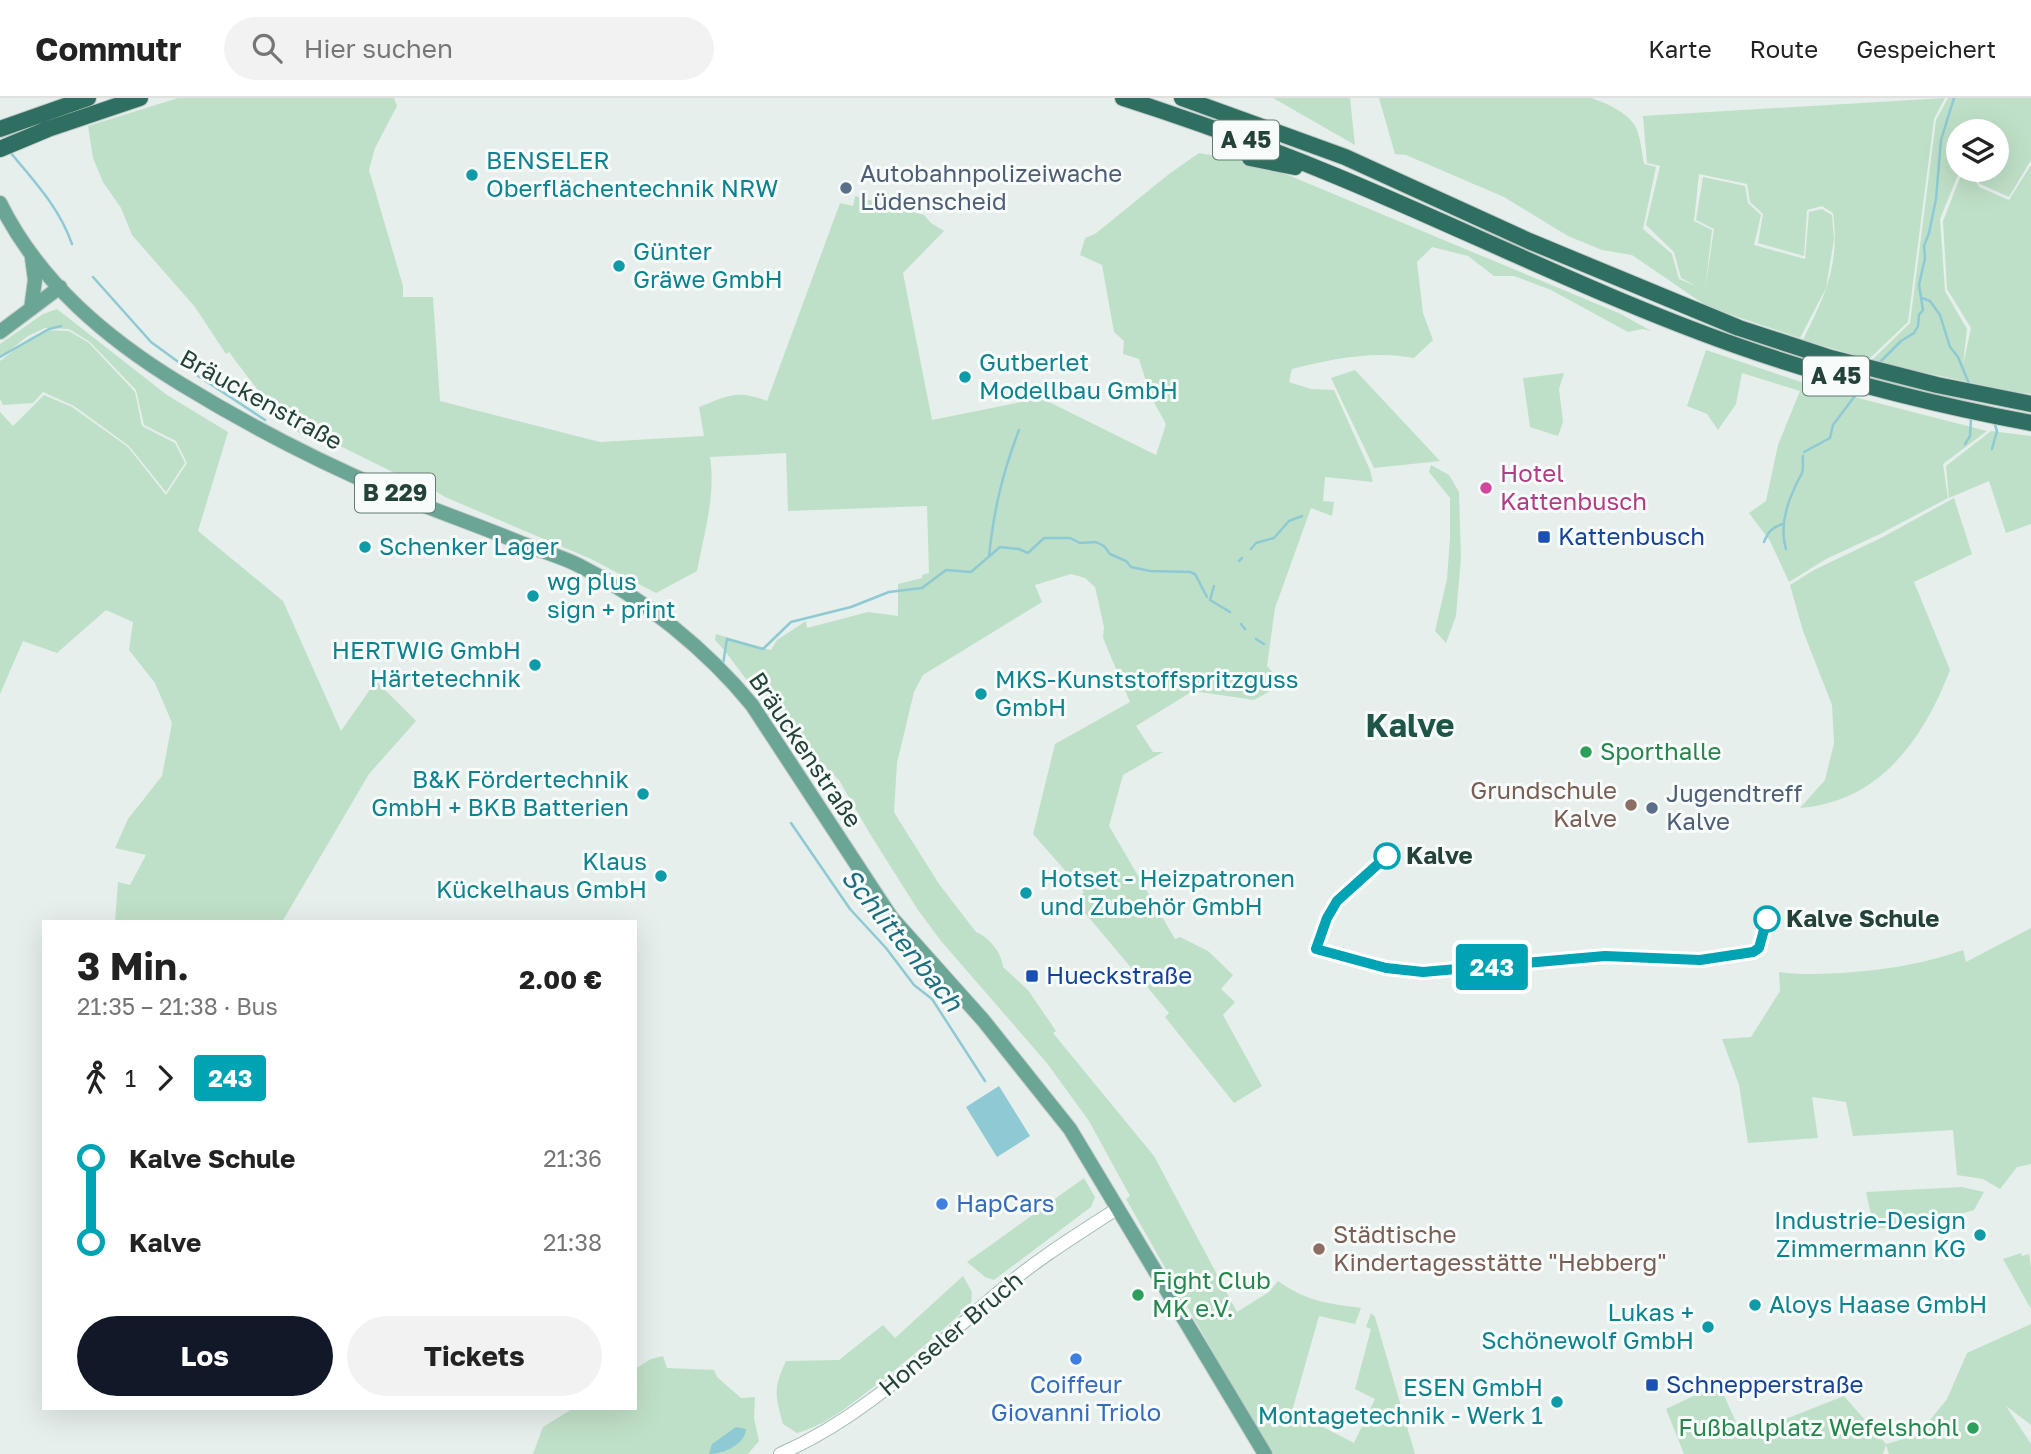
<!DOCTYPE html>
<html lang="de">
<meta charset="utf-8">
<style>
:root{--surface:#fff;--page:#f2f2f2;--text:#222;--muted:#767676;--line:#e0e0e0;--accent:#111827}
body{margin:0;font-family:"Golos Text",sans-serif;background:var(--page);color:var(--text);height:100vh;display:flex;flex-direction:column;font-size:26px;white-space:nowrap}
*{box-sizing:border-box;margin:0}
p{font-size:23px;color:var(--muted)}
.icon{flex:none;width:38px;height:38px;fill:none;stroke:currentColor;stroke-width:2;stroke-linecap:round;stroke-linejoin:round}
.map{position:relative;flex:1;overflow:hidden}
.details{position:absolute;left:42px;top:822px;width:595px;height:490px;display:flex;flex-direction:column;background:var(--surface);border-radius:0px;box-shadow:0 7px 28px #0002}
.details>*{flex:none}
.badge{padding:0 14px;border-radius:5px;font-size:24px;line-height:46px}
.fabs{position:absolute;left:1946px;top:21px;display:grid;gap:14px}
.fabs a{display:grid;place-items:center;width:63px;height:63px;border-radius:50%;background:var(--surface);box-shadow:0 7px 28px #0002;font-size:35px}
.map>.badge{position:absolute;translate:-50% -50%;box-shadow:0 0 0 4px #fff}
.legs{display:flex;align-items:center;gap:10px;height:77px;padding:0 35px;font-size:23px}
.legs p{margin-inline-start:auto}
.head{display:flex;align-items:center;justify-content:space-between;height:119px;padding:0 35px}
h1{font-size:38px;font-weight:700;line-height:52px}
.cta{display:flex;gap:14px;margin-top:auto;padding:14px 35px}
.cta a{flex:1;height:80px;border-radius:42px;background:var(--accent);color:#fff;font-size:28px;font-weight:700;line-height:80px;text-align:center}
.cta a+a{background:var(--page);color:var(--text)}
ul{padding:0 35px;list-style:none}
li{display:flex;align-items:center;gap:24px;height:84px;font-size:26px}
li i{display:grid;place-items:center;width:10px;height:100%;margin:0 9px;background:currentColor}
li i::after{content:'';width:18px;height:18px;margin:-9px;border:5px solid;border-radius:50%;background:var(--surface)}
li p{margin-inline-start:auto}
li:first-child i{background:linear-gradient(#0000 50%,currentColor 0)}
li:last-child i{background:linear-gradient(currentColor 50%,#0000 0)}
header{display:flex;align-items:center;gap:42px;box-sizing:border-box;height:98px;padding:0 35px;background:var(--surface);border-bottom:2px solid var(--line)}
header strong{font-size:33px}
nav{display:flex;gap:38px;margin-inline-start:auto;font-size:24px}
.search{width:490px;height:63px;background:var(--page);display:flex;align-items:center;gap:18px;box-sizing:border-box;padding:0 24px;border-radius:38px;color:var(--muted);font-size:26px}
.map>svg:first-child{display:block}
.green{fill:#bfe0c8}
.water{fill:#8ec9d4}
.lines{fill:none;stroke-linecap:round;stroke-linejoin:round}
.stream{stroke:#8ec9d4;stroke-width:2.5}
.secondary-casing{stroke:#a4bbb3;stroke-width:14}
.primary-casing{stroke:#c2cac8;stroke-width:16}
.highway-casing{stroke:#c2cac8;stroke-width:18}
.secondary{stroke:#fff;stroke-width:12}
.primary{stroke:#6aa596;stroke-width:14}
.highway{stroke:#2f6f62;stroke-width:16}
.line-1-casing{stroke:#fff;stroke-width:16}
.line-1{stroke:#00a3b4;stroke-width:10}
.culture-dot{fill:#0f9aa8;stroke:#f7fbf9;stroke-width:2.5}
.service-dot{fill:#5c6f8a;stroke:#f7fbf9;stroke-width:2.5}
.hotel-dot{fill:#d1479c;stroke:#f7fbf9;stroke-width:2.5}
.transit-dot{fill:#1a4fb4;stroke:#f7fbf9;stroke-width:2.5}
.leisure-dot{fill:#2e9e5b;stroke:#f7fbf9;stroke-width:2.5}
.education-dot{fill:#8d6e63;stroke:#f7fbf9;stroke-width:2.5}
.stop-1-dot{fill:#fff;stroke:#00a3b4;stroke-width:3.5}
.shop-dot{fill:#3f7fe0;stroke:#f7fbf9;stroke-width:2.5}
.labels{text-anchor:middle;stroke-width:6;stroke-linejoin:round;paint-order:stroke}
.shield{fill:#f7fbf9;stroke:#637a73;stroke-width:2}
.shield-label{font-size:23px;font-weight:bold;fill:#24423a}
.culture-label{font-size:24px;fill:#0d838f;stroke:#f7fbf9;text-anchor:start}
.service-label{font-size:24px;fill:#4e5e75;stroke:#f7fbf9;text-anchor:start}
.street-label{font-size:24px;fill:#24423a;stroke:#f7fbf9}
.hotel-label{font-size:24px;fill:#b23c85;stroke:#f7fbf9;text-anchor:start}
.transit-label{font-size:24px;fill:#164399;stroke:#f7fbf9;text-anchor:start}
.leisure-label{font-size:24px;fill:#27864d;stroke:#f7fbf9;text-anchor:start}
.education-label{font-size:24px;fill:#785e54;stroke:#f7fbf9;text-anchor:end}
.stop-label{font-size:24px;font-weight:bold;fill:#24423a;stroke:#f7fbf9;text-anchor:start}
.shop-label{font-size:24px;fill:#366cbe;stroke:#f7fbf9;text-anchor:start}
.water-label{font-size:26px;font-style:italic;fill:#1c6f80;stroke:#f7fbf9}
.district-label{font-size:32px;font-weight:bold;fill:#1f5548;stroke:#f7fbf9}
</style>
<header>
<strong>Commutr</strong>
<div class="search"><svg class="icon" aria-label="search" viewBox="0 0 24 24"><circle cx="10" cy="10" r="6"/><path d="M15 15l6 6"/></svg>Hier suchen</div>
<nav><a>Karte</a><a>Route</a><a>Gespeichert</a></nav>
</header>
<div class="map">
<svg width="2031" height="1356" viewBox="0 0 2031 1356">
<rect width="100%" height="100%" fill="#e6efeb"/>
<!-- green -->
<path class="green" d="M 178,0 L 394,0 L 397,8 L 375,50 L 369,72 L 403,188 L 403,199 L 433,199 L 440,303 L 600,344 L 704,338 L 699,309 C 727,298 737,291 767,303 L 840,105 L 853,108 L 855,98 L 924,117 L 931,125 L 944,133 L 903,175 L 932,322 L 1041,300 L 1156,357 L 1166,326 L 1151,299 L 1139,261 L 1123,256 L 1124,243 L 1114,234 L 1102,167 L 1080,157 L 1085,140 L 1095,136 L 1169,76 L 1199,55 L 1254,65 L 1288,77 L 1621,216 L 1651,233 L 1642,231 L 1628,234 L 1551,192 L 1514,178 L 1494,178 L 1468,158 L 1432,149 L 1417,164 L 1423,215 L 1433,242 L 1414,260 C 1374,252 1331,261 1292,271 L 1289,284 L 1311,291 L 1334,292 L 1370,372 L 1373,384 L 1325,379 L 1323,403 L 1334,404 L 1332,418 L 1311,410 L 1275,510 L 1267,568 L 1283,586 L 1254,602 L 1193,593 L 1136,628 L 1153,654 L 1163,654 L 1123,677 L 1109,728 L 1175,841 L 1180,839 L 1208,853 L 1233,877 L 1221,891 L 1235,904 L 1223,917 L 1262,988 L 1234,1005 L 1165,919 L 1169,915 L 1075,803 L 1084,794 L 1033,736 L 1055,646 L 1130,604 L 1103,540 L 1104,529 L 1095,489 L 1085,480 L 1071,476 L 1035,487 L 1042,504 L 923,577 L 914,594 L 897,665 L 894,714 L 900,724 L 939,786 L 976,834 C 989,839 1002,855 1003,869 L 1028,892 L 1056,933 L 1053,935 L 1154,1058 L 1237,1214 L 1269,1194 L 1278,1183 C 1308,1204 1326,1205 1361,1210 L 1355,1226 L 1319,1218 L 1292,1313 L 1354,1345 L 1375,1301 L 1355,1291 L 1371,1231 L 1366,1229 L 1371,1215 L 1375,1219 L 1415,1356 L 1271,1356 L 1126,1101 L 1130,1098 L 1089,1023 L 1046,964 L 941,843 L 918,812 L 870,736 L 839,682 L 784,632 L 725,553 L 715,542 L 716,536 L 771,552 L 777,542 L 806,523 L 807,530 L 868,514 L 898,518 L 898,486 L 922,480 L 922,477 L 929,475 L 927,408 L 788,413 L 786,355 L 710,359 C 716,397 704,436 697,473 L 656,495 L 591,461 L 445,399 L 424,386 L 421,388 L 326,341 C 321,341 314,341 309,340 C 285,332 245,275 229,254 L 226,256 L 195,209 L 132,137 L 121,110 L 103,84 L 93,60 L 88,28 Z
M 1273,0 L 1350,0 L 1355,47 Z
M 1379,0 L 1591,0 C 1607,5 1631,16 1637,32 C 1641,43 1642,55 1644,66 L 1656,69 L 1643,131 L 1672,156 L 1679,181 L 1696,188 L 1681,180 L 1674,154 L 1646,127 L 1660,68 L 1647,65 L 1643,18 L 1945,0 L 1934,21 L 1908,224 L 1869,261 L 1803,242 C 1825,197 1840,168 1833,115 L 1822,108 L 1807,112 L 1804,158 L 1758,145 L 1763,116 L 1750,104 L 1747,86 L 1699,76 L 1694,123 L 1712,132 L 1705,191 L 1714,131 L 1696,122 L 1703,79 L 1745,88 L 1748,105 L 1761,117 L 1754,147 L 1805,161 L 1809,114 L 1822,111 L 1832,117 L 1834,141 L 1826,190 L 1800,240 L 1708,209 L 1632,157 L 1602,152 L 1568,138 L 1504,99 L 1406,57 L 1395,56 Z
M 1948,0 L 2031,0 L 2031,62 L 2009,99 L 1980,86 L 1972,72 L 1997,72 L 1997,33 L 1958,33 L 1958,72 L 1960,72 L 1940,121 L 1945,193 L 1967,231 L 1963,267 L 1971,230 L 1947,191 L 1943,123 L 1963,72 L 1969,72 L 1979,89 L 2009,102 L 2031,67 L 2031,296 L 2015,294 L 1871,263 L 1910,225 L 1936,22 Z
M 57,211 L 167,297 L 228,334 L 198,433 L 283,503 L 341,633 L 376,583 L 416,623 L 369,676 L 282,824 L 115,824 L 118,784 L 130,787 L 146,757 L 115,750 L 128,721 L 162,678 L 172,625 L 155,585 L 129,552 L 133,524 L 106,512 L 57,555 L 23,543 L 0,596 L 0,314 L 13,328 L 44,297 L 72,309 L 128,349 L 166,397 L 187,365 L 176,343 L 144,327 L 136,292 L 90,244 L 69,231 L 45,230 L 28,238 L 0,260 L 0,246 L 43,216 Z
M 46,232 L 69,233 L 89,245 L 135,294 L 142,328 L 175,345 L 185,365 L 166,394 L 129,348 L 74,308 L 43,294 L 33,305 L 3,307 L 0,301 L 0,263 L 30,240 Z
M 1706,252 L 1819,290 L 1987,333 L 1943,366 L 1948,400 L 1880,436 L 1826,461 L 1789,484 L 1770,443 L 1749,415 L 1766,403 L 1778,347 L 1800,293 L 1742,275 L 1736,306 L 1718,332 L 1707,316 L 1687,308 Z
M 1355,272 L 1440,363 L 1374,370 L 1331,280 Z
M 1564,275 L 1559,291 L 1563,324 L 1558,338 L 1530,329 L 1523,280 Z
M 1991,333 L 2031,338 L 2031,426 L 2006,435 L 1989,383 L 1949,400 L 1946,368 Z
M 1431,367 L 1449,377 L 1459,394 L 1461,459 L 1456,518 L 1446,545 L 1435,533 L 1447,481 L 1450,440 L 1450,400 L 1429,374 Z
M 1954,400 L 1972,456 L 1914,484 L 1950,572 C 1924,640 1880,704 1800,710 L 1825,682 L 1834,645 L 1832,607 L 1803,533 L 1790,487 L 1814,472 L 1881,440 Z
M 2031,830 L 2031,1066 L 2017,1069 L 2000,1091 L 1983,1081 L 1957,1077 L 1953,1032 L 1853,1038 L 1846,1004 L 1812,999 L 1818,1040 L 1748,1045 L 1739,987 L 1722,941 L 1751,939 L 1780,893 L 1779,874 C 1799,877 1820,876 1840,875 C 1886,872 1919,867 1963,852 L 1966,864 Z
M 1084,1080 L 1095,1099 L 1091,1109 L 994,1182 L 985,1179 L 967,1164 Z
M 1962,1089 L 1984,1094 L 1974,1112 L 1934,1124 L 1874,1131 L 1866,1094 Z
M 2021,1155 L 2022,1158 L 2029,1156 L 2031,1169 L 2031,1211 L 2003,1161 Z
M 963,1178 L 972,1194 L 971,1206 C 938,1236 906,1264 871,1291 C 847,1309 826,1327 797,1335 L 783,1326 C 775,1297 773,1291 786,1263 L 839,1262 L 883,1227 L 895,1240 Z
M 2031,1226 L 2031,1327 L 2006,1308 L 2031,1346 L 2031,1356 L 1889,1356 L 1886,1347 L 1883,1356 L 1684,1356 L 1666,1311 L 1719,1286 L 1742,1338 L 1844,1298 L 1886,1346 L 1918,1337 L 1947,1301 L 1967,1255 Z
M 663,1258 L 667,1270 L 714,1272 L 717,1279 L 741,1300 L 755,1299 L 754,1320 L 759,1343 L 748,1356 L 533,1356 L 543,1329 L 572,1311 L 635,1311 L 635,1271 L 651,1261 Z"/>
<!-- water -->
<path class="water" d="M 999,988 L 1030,1038 L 997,1059 L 966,1009 Z
M 736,1329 L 746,1331 C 745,1347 723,1356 709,1356 L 712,1346 Z"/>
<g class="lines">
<!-- stream -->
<path class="stream" d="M 10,54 C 34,83 59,109 72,146
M 93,179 L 151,244 L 192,274 L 265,322
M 1922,200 L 1930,203 L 1940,217 L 1950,249 L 1958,259 L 1970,288
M 0,259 L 49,231 L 61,228
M 1878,266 L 1901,243 L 1914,235 L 1918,228 L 1919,217 L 1923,212 L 1919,187 L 1925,160 L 1924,148 L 1929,135 L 1936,101 L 1941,42 L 1954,0
M 1965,346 L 1970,338 L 1971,320
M 1992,351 L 1997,333 L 1994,324
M 1804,354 L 1830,340 L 1833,327 L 1860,291
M 1764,444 C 1768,434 1772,429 1783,426
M 1251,451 L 1256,445 L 1274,440 L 1289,423 L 1302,418
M 1786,451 C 1778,425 1790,397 1802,375 C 1804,370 1802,364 1803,358
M 989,458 C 994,411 1002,377 1019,332
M 1239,463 L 1242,460
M 1214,488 L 1210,502 L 1230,514
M 1241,526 L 1245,531
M 1256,541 L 1264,546
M 723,566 L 727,541 L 763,551 L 791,524 L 851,509 L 889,494 L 922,490 L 946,472 L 971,474 L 1000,449 L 1019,451 L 1028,455 L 1044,440 L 1070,440 L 1080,445 L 1096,444 L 1104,448 L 1110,456 L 1126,463 L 1131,469 L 1150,473 L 1190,474 L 1195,476 L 1207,499
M 791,725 L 850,811 L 886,850 L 914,887 L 932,901 L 985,983"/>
<defs>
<path id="secondary" d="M 780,1356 C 871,1316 930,1251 1005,1189 C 1040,1159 1080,1135 1118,1110"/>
<path id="primary" d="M 0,105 C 39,184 107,241 181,286 C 248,327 315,362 388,393 C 433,412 480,428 526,447 C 544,454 563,459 580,468 C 642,499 708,553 752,607 L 891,819 L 983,922 L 1070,1031 L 1265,1356
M 31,211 L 35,182 L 32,160
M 0,234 L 60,189"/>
<path id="highway" d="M 1123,0 C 1195,23 1266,49 1336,78 C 1469,133 1599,199 1735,247 C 1831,281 1931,306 2031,325
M 1182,0 L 1345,59 L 1529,143 L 1739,230 L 1831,260 L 1937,287 L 2031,306
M 0,31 L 88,0
M 0,51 L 48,31 L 140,0
M 1250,60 L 1295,69"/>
</defs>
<!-- secondary casing -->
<use href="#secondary" class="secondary-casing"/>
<!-- primary casing -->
<use href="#primary" class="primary-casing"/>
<!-- highway casing -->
<use href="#highway" class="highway-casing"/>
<!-- secondary -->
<use href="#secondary" class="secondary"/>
<!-- primary -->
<use href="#primary" class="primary"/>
<!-- highway -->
<use href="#highway" class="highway"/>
</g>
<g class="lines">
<defs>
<path id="line-1" d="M 1387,758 L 1337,803 L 1327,820 L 1316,851 L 1386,870 L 1423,874 L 1605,858 L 1700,862 L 1753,854 L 1759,850 L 1767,821"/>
</defs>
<!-- line-1 casing -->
<use href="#line-1" class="line-1-casing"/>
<!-- line-1 -->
<use href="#line-1" class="line-1"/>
</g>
<!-- markers -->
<g class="culture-dot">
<circle cx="472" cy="77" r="7"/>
<circle cx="619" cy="168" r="7"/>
<circle cx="965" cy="279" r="7"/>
<circle cx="365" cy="449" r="7"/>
<circle cx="533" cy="498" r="7"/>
<circle cx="535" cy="567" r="7"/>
<circle cx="981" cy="596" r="7"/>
<circle cx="643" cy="696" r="7"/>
<circle cx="661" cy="778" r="7"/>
<circle cx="1026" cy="795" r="7"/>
<circle cx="1980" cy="1137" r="7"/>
<circle cx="1755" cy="1207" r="7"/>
<circle cx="1708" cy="1229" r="7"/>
<circle cx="1557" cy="1304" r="7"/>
</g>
<g class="service-dot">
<circle cx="846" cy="90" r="7"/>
<circle cx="1652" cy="710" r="7"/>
</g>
<circle class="hotel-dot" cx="1486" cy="390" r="7"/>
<g class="transit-dot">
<rect x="1537" y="432" width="14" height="14" rx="3.5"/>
<rect x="1025" y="871" width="14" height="14" rx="3.5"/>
<rect x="1645" y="1280" width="14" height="14" rx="3.5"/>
</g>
<g class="leisure-dot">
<circle cx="1586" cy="654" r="7"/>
<circle cx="1138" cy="1197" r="7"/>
<circle cx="1973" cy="1330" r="7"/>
</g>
<g class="education-dot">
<circle cx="1631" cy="707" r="7"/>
<circle cx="1319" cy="1151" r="7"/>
</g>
<g class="stop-1-dot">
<circle cx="1387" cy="758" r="12"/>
<circle cx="1767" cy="821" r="12"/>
</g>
<g class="shop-dot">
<circle cx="942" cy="1106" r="7"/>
<circle cx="1076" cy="1261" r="7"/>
</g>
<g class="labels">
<!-- shield labels -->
<g class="shield">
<rect x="1213" y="22.5" width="66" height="39" rx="5"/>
<rect x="1803" y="258.5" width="66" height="39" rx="5"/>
<rect x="355" y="375.5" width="80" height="39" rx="5"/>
</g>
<g class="shield-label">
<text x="1246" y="50">A 45</text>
<text x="1836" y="286">A 45</text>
<text x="395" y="403">B 229</text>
</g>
<!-- culture labels -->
<g class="culture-label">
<text x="486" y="71">BENSELER<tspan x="486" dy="28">Oberflächentechnik NRW</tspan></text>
<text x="633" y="162">Günter<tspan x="633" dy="28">Gräwe GmbH</tspan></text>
<text x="979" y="273">Gutberlet<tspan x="979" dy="28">Modellbau GmbH</tspan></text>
<text x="379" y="457">Schenker Lager</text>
<text x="547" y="492">wg plus<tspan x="547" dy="28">sign + print</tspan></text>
<text x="521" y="561" text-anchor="end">HERTWIG GmbH<tspan x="521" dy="28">Härtetechnik</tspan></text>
<text x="995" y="590">MKS-Kunststoffspritzguss<tspan x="995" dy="28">GmbH</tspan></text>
<text x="629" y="690" text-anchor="end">B&amp;K Fördertechnik<tspan x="629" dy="28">GmbH + BKB Batterien</tspan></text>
<text x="647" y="772" text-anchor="end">Klaus<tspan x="647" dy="28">Kückelhaus GmbH</tspan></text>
<text x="1040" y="789">Hotset - Heizpatronen<tspan x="1040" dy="28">und Zubehör GmbH</tspan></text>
<text x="1966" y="1131" text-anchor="end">Industrie-Design<tspan x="1966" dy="28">Zimmermann KG</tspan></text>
<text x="1769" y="1215">Aloys Haase GmbH</text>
<text x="1694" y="1223" text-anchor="end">Lukas +<tspan x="1694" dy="28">Schönewolf GmbH</tspan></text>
<text x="1543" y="1298" text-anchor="end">ESEN GmbH<tspan x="1543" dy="28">Montagetechnik - Werk 1</tspan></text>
</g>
<!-- service labels -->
<g class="service-label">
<text x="860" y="84">Autobahnpolizeiwache<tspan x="860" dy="28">Lüdenscheid</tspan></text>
<text x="1666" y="704">Jugendtreff<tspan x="1666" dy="28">Kalve</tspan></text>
</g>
<!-- street labels -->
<g class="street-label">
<text transform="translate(261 302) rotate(29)" y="8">Bräuckenstraße</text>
<text transform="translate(805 652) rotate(56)" y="8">Bräuckenstraße</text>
<text transform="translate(951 1236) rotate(-40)" y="8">Honseler Bruch</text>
</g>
<!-- hotel labels -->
<g class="hotel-label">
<text x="1500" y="384">Hotel<tspan x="1500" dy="28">Kattenbusch</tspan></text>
</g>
<!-- transit labels -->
<g class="transit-label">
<text x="1558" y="447">Kattenbusch</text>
<text x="1046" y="886">Hueckstraße</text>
<text x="1666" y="1295">Schnepperstraße</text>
</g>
<!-- leisure labels -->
<g class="leisure-label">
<text x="1600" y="662">Sporthalle</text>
<text x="1152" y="1191">Fight Club<tspan x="1152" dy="28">MK e.V.</tspan></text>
<text x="1959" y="1338" text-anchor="end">Fußballplatz Wefelshohl</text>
</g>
<!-- education labels -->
<g class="education-label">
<text x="1617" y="701">Grundschule<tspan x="1617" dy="28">Kalve</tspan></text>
<text x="1333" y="1145" text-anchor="start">Städtische<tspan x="1333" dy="28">Kindertagesstätte "Hebberg"</tspan></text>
</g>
<!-- stop labels -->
<g class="stop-label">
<text x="1406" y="766">Kalve</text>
<text x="1786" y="829">Kalve Schule</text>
</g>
<!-- shop labels -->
<g class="shop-label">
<text x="956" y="1114">HapCars</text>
<text x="1076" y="1295" text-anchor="middle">Coiffeur<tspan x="1076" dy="28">Giovanni Triolo</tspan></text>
</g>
<!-- water labels -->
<g class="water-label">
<text transform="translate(902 842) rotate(51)" y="9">Schlittenbach</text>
</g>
<!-- district labels -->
<g class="district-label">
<text x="1410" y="639">Kalve</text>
</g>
</g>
</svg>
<div class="fabs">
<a><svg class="icon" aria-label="layers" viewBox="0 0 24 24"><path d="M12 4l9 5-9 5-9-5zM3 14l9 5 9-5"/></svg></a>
</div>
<b class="badge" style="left:1492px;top:869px;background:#00a3b4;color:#fff">243</b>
<section class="details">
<div class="head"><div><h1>3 Min.</h1><p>21:35 – 21:38 · Bus</p></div><b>2.00 €</b></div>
<div class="legs"><svg class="icon" aria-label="walk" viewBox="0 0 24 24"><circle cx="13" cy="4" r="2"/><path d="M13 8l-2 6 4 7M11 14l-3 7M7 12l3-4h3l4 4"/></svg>1<svg class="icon" aria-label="forward" viewBox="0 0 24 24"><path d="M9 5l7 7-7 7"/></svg><b class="badge" style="background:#00a3b4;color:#fff">243</b></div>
<ul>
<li><i style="color:#00a3b4"></i><b>Kalve Schule</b><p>21:36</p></li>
<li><i style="color:#00a3b4"></i><b>Kalve</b><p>21:38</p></li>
</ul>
<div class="cta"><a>Los</a><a>Tickets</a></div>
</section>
</div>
